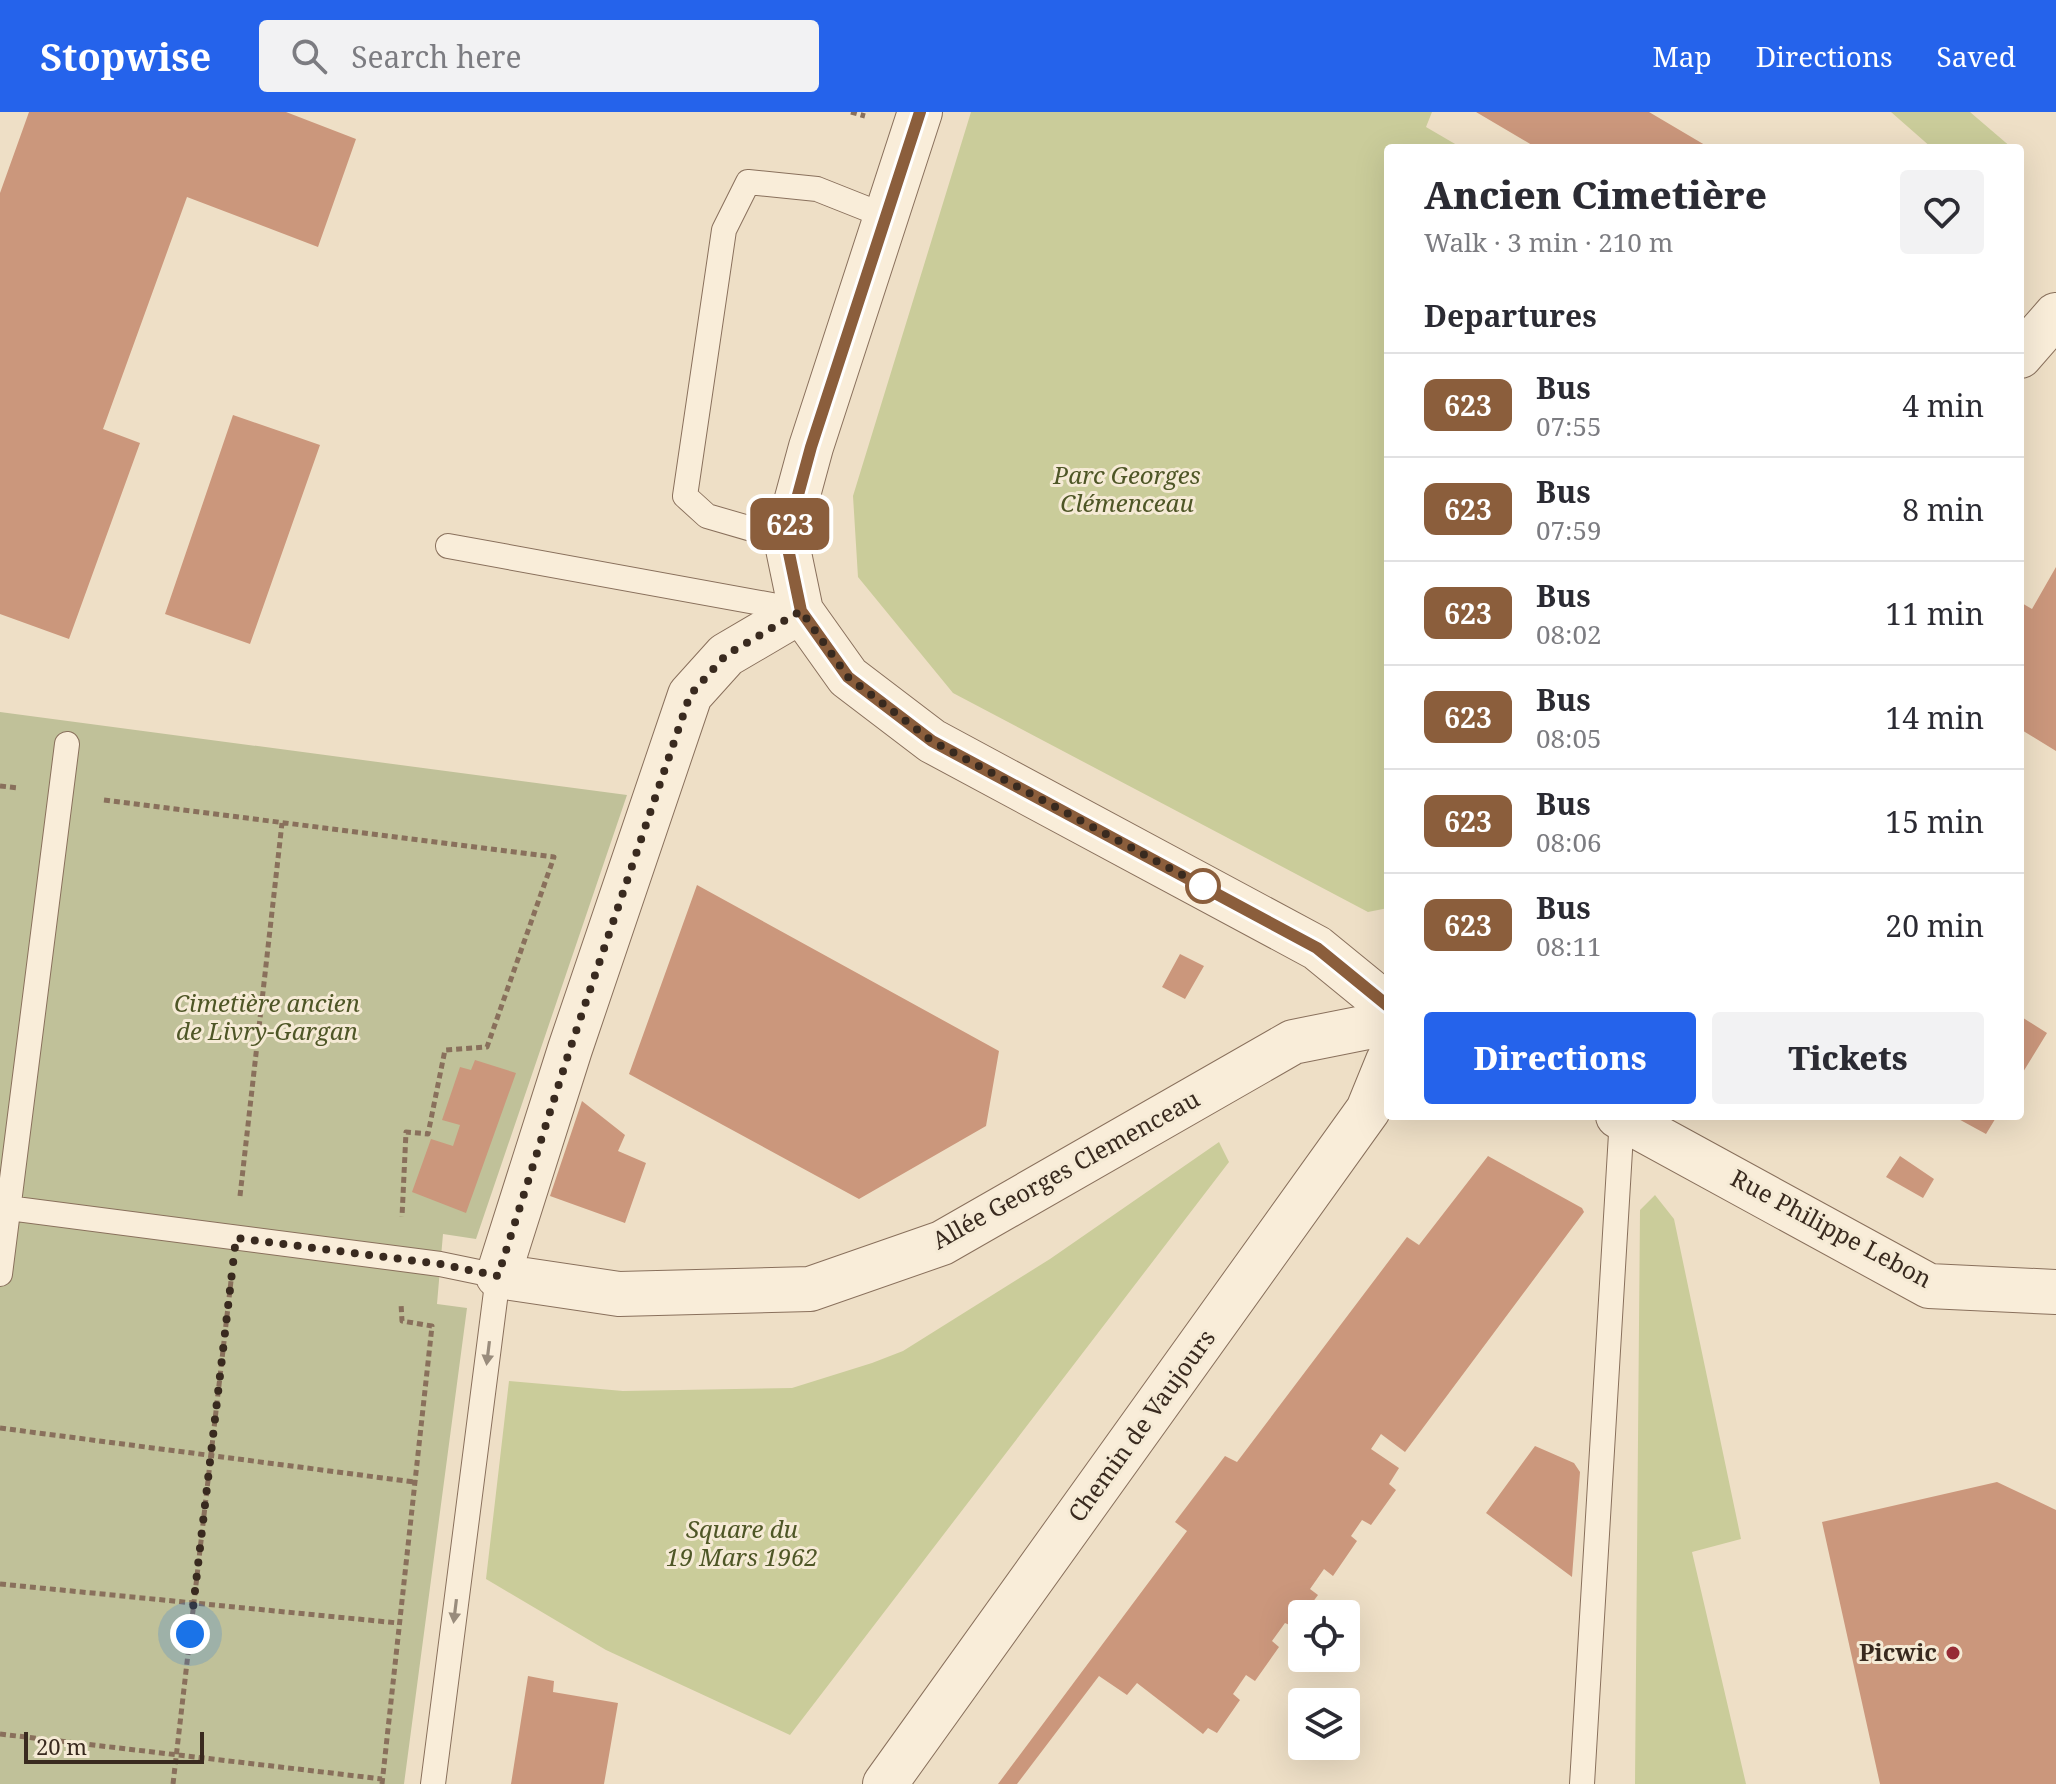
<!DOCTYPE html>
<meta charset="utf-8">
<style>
:root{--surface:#fff;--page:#f2f2f3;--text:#2b2b33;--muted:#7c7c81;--line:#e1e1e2;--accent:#2563eb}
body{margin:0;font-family:"Noto Serif",serif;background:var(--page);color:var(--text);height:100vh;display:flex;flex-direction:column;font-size:30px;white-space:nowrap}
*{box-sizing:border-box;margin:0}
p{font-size:26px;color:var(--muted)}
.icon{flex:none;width:44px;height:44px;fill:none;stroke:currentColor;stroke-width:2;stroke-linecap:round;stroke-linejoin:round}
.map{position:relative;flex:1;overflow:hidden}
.details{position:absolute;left:1384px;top:32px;width:640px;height:976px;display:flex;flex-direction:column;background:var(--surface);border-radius:8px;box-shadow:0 8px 32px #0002}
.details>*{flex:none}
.badge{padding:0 16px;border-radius:12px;font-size:28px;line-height:52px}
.buttons{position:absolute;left:1288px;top:1488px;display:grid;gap:16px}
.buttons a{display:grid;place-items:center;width:72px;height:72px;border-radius:8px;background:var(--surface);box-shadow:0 8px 32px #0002;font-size:40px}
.scale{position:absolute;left:24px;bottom:20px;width:180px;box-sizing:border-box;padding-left:8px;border:4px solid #392a1f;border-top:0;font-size:22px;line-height:28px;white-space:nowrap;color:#392a1f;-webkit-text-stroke:6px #f5ead5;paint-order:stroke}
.you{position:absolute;width:40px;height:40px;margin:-20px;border:6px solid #fff;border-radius:50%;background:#1a73e8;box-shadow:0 0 0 12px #1a73e833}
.map>.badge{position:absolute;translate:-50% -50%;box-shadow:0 0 0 4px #fff}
h2{padding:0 40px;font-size:30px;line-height:72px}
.round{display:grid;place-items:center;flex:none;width:84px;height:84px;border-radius:8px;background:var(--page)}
.overview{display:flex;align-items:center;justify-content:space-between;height:136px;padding:0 40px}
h1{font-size:38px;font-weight:800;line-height:60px}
.cta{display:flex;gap:16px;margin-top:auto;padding:16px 40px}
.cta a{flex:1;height:92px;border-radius:8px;background:var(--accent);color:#fff;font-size:32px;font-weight:800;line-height:92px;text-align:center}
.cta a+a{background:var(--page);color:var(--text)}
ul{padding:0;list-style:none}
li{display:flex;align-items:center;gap:24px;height:104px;padding:0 40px;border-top:2px solid var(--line)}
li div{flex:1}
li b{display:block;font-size:30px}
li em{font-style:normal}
li .badge{min-width:88px;font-weight:700;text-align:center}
header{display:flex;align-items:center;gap:48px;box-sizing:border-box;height:112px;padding:0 40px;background:var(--accent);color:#fff}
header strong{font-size:38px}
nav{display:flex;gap:44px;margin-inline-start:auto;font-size:28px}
.search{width:560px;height:72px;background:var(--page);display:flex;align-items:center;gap:20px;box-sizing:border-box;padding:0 28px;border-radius:8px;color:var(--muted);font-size:30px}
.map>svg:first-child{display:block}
.green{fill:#cacc9a}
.cemetery{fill:#c0c199}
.building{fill:#cb977c}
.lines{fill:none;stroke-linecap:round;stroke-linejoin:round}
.service-casing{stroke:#89705c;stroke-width:26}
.minor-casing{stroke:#89705c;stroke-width:46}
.tertiary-casing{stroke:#89705c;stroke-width:46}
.path{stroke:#89705c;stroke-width:5;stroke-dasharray:6 4;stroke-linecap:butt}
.service{stroke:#f9edd9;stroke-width:24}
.minor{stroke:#f9edd9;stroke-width:44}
.tertiary{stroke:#f9edd9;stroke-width:44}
.oneway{fill:#998c7c}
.line-casing{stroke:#fff;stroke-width:18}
.line{stroke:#8b5e3c;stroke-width:12}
.walk{stroke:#392a1f;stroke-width:8;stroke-dasharray:0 14.4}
.stop-dot{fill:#fff;stroke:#8b5e3c;stroke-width:4}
.poi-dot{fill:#972c36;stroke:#f5ead5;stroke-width:3}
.labels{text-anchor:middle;stroke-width:6;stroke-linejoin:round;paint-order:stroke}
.park-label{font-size:24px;font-style:italic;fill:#4e5626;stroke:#f5ead5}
.street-label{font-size:24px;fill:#392a1f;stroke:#f5ead5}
.poi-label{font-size:24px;font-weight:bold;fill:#392a1f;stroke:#f5ead5;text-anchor:end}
</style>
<header>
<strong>Stopwise</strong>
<div class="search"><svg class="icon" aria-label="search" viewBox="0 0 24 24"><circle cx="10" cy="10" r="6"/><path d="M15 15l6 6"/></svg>Search here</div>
<nav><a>Map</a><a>Directions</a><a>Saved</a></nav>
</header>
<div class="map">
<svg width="2056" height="1672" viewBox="0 0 2056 1672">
<rect width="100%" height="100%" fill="#eedfc6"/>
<!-- green -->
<path class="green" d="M 971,0 L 1432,0 L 1426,15 L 1462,36 L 1388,36 L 1388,796 L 1368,800 L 953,581 L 858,465 L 853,384 Z
M 1891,0 L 1970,0 L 2012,36 L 1932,36 Z
M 1219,1030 L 1229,1050 L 790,1623 L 606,1538 L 486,1467 L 509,1269 L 623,1279 L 792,1276 L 872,1251 L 903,1239 L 1050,1147 Z
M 1655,1083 L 1674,1107 L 1741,1427 L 1692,1440 L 1746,1672 L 1635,1672 L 1640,1098 Z"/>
<!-- cemetery -->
<path class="cemetery" d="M 0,600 L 627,683 L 476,1127 L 443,1122 L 437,1192 L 467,1196 L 404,1672 L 0,1672 Z"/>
<!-- building -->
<path class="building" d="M 29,0 L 286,0 L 356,27 L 318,135 L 187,85 L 103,317 L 140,331 L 69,527 L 0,502 L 0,81 Z
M 1476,0 L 1649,0 L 1710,36 L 1531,36 L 1532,33 Z
M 233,303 L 320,333 L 250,532 L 165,502 Z
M 2056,455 L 2056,639 L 2020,617 L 2020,490 L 2032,497 Z
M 697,773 L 999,939 L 986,1014 L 859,1087 L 629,962 Z
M 1180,842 L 1204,854 L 1185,887 L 1162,875 Z
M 2020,904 L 2047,921 L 2020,965 Z
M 475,948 L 516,961 L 466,1101 L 412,1080 L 431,1027 L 453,1034 L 460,1013 L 442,1008 L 460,955 L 471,958 Z
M 582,989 L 625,1023 L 618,1039 L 646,1051 L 625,1111 L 550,1084 Z
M 1953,1004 L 1997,1004 L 1986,1022 Z
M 1488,1044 L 1582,1096 L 1584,1100 L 1405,1340 L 1381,1322 L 1371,1337 L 1399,1356 L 1389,1372 L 1396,1378 L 1371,1413 L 1362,1408 L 1351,1424 L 1357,1429 L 1333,1464 L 1324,1457 L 1310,1477 L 1318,1483 L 1294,1515 L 1285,1511 L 1272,1529 L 1279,1535 L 1255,1569 L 1246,1563 L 1233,1582 L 1240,1588 L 1217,1621 L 1208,1616 L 1203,1622 L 1137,1571 L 1127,1583 L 1099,1564 L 1017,1672 L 998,1672 L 1187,1419 L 1175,1410 L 1225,1344 L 1237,1350 L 1407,1125 L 1419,1133 Z
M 1900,1044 L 1934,1067 L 1923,1086 L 1886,1065 Z
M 1535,1334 L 1574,1351 L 1580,1360 L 1572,1465 L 1486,1401 Z
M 1997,1370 L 2056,1398 L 2056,1672 L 1880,1672 L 1822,1410 Z
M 528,1564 L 554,1569 L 553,1580 L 618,1591 L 604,1672 L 511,1672 Z"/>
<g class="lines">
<defs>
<path id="service" d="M 786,427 L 707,404 L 685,384 L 724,118 L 748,70 L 817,77 L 885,104
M 448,434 L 799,498
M 0,1095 L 440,1152 L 498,1164 L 433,1672
M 0,1162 L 67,632
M 1582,1672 L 1622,1005"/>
<path id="minor" d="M 2020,244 L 2056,203
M 801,499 L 726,543 L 690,583 L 570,937 L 498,1164 L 619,1182 L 810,1177 L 942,1131 L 1293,930 L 1388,911"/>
<path id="tertiary" d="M 920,0 L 811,335 L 786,427 L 801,499 L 848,565 L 932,629 L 1317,836 L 1388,894
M 1618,1004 L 1929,1174 L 2056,1180
M 885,1672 L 1368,998 L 1388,949"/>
</defs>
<!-- service casing -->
<use href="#service" class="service-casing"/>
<!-- minor casing -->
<use href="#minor" class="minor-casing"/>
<!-- tertiary casing -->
<use href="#tertiary" class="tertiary-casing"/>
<!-- path -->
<path class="path" d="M 851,0 L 865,4
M 0,674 L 19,676
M 104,688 L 554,745 L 487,935 L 445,938 L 428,1022 L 406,1020 L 402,1105
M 240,1084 L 282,711
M 0,1316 L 414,1370
M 0,1472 L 398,1511
M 0,1622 L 382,1667
M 173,1672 L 231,1169
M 382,1672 L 432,1214 L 402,1209 L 401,1191"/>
<!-- service -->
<use href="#service" class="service"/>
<!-- minor -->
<use href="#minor" class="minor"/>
<!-- tertiary -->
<use href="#tertiary" class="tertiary"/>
</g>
<!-- one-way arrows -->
<defs><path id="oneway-solid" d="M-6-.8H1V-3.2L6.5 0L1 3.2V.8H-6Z" transform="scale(2)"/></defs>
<g class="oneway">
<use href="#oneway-solid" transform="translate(488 1241) rotate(97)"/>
<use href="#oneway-solid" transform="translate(455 1499) rotate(97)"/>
</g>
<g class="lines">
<defs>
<path id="line" d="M 920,0 L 811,335 L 786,427 L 801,499 L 848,565 L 932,629 L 1317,836 L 1388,894"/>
</defs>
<!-- line casing -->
<use href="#line" class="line-casing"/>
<!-- line -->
<use href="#line" class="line"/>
<!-- walk -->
<path class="walk" d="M 190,1522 L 236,1126 L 440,1152 L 498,1164 L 570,937 L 690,583 L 726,543 L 801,499 L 848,565 L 932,629 L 1203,774"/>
</g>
<!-- markers -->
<circle class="stop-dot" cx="1203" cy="774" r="16"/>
<circle class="poi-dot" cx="1953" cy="1541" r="8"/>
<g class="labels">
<!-- park labels -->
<g class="park-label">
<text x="1127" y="372">Parc Georges<tspan x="1127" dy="28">Clémenceau</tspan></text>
<text x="267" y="900">Cimetière ancien<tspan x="267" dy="28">de Livry-Gargan</tspan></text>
<text x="742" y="1426">Square du<tspan x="742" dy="28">19 Mars 1962</tspan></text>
</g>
<!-- street labels -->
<g class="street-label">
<text transform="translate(1066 1058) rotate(-29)" y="8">Allée Georges Clemenceau</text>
<text transform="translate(1831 1117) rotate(28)" y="8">Rue Philippe Lebon</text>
<text transform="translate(1142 1314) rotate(-54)" y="8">Chemin de Vaujours</text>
</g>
<!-- poi labels -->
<g class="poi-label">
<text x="1937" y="1549">Picwic</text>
</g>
</g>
</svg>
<div class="buttons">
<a><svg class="icon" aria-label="locate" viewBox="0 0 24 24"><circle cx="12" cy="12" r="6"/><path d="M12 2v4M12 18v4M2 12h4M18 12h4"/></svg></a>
<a><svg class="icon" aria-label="layers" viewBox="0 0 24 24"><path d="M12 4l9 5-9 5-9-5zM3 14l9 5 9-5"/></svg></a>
</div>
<div class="scale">20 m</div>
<div class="you" style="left:190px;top:1522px"></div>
<b class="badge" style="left:790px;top:412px;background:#8b5e3c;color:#fff">623</b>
<section class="details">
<div class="overview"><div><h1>Ancien Cimetière</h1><p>Walk · 3 min · 210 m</p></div><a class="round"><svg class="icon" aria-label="heart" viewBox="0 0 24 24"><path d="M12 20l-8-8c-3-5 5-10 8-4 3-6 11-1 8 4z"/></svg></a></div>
<h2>Departures</h2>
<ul>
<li><span class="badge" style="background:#8b5e3c;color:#fff">623</span><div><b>Bus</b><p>07:55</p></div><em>4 min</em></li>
<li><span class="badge" style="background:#8b5e3c;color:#fff">623</span><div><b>Bus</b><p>07:59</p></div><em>8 min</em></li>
<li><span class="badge" style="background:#8b5e3c;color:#fff">623</span><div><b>Bus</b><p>08:02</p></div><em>11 min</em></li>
<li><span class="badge" style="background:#8b5e3c;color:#fff">623</span><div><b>Bus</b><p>08:05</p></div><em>14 min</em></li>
<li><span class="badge" style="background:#8b5e3c;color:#fff">623</span><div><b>Bus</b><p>08:06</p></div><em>15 min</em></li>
<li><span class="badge" style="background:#8b5e3c;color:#fff">623</span><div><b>Bus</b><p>08:11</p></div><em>20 min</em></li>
</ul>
<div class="cta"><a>Directions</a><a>Tickets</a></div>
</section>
</div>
